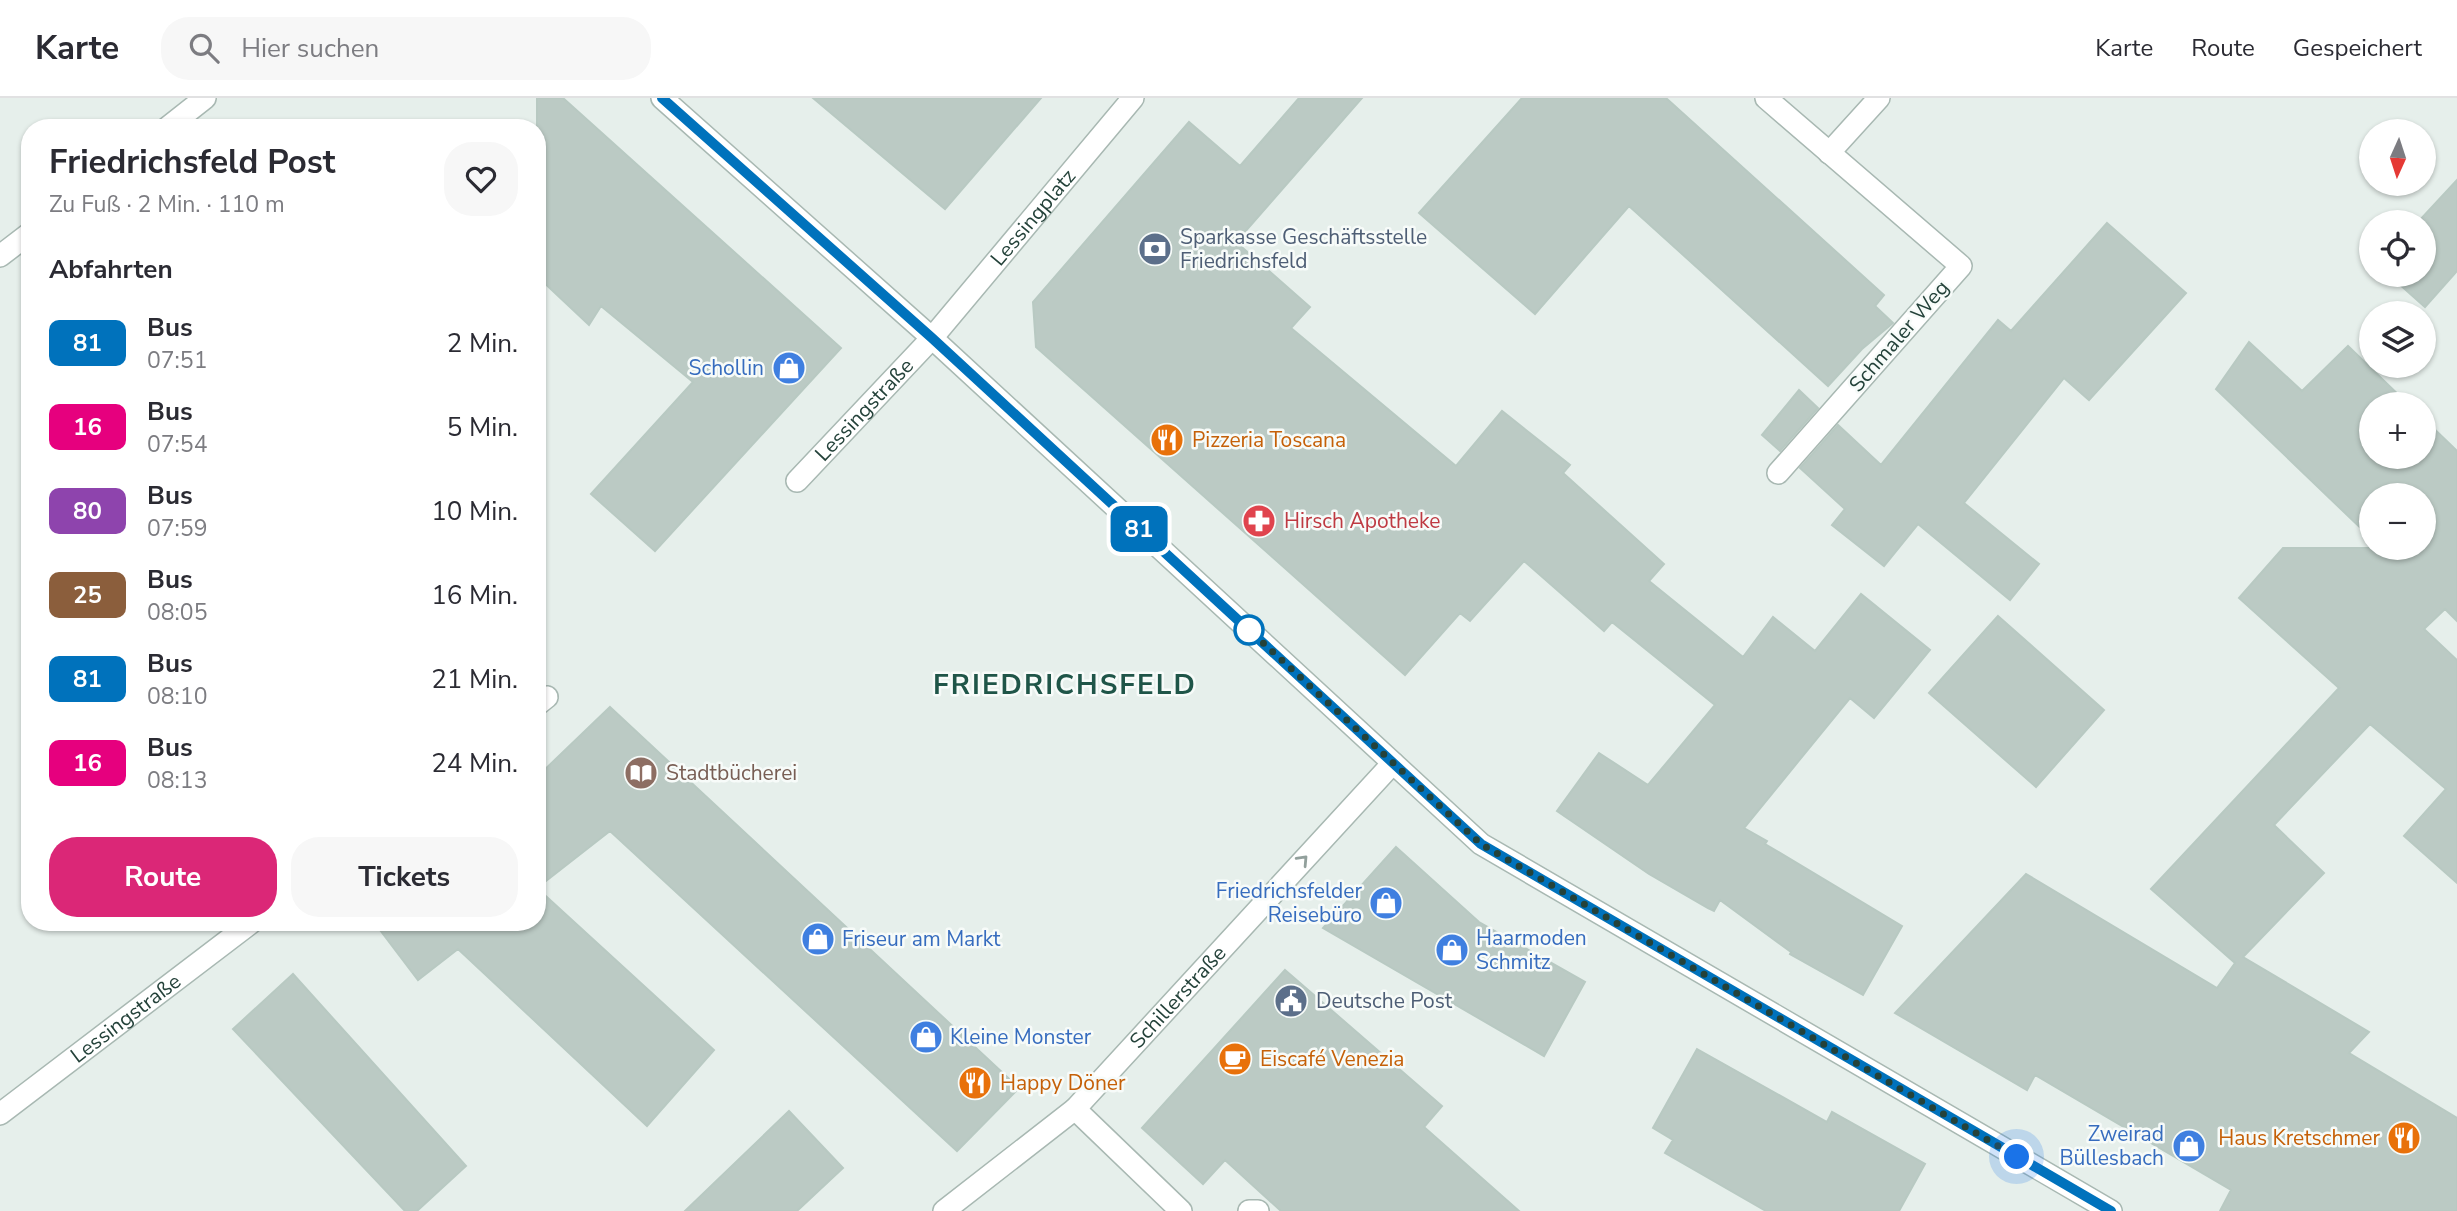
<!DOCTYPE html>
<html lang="de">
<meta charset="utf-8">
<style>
:root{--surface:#fff;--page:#f7f7f7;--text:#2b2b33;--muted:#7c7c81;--line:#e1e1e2;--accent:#db2777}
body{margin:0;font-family:"Nunito Sans",sans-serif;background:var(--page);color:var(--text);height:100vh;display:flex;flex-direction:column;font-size:26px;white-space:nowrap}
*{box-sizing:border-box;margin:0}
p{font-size:23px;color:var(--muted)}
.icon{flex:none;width:38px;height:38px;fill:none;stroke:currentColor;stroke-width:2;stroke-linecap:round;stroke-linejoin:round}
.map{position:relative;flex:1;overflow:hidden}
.side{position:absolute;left:21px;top:21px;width:525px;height:812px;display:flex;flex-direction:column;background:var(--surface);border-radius:28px;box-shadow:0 2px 5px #0004}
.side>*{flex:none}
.badge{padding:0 14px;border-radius:10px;font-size:24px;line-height:46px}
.needle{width:46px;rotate:183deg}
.controls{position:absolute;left:2359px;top:21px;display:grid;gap:14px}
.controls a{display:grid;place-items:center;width:77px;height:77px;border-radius:50%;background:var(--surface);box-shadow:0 2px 5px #0004;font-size:35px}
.you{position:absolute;width:35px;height:35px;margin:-18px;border:5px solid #fff;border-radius:50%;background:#1a73e8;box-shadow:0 0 0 10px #1a73e833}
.map>.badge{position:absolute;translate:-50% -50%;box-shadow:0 0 0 4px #fff}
h2{padding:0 28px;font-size:26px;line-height:63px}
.round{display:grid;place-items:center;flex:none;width:74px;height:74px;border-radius:28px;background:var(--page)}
.overview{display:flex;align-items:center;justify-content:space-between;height:119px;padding:0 28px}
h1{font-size:33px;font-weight:700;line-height:52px}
.action{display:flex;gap:14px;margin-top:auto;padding:14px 28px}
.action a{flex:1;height:80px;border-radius:28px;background:var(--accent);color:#fff;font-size:28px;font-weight:700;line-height:80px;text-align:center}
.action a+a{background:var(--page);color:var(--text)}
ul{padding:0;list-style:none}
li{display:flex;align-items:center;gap:21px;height:84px;padding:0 28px}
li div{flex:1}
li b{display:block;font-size:26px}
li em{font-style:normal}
li .badge{min-width:77px;font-weight:700;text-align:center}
header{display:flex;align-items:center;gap:42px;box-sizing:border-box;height:98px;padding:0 35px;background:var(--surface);border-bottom:2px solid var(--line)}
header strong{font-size:33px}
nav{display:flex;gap:38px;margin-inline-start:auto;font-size:24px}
.search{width:490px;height:63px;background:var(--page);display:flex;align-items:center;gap:18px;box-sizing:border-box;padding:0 24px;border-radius:28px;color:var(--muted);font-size:26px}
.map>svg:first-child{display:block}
.building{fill:#bbcac4;stroke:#b8c9c2;stroke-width:2}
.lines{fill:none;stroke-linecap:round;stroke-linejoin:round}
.lane-casing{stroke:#a8b8b2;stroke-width:24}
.street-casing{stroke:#a8b8b2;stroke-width:24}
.lane{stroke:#fff;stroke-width:21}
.street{stroke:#fff;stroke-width:21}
.oneway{stroke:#92a09c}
.line-casing{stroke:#fff;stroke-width:16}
.line{stroke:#0072bc;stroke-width:10}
.walk{stroke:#24423a;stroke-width:7;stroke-dasharray:0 12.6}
.stop-dot{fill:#fff;stroke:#0072bc;stroke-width:3.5}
.labels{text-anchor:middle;stroke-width:5;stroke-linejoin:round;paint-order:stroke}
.street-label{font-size:21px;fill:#24423a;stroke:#f7fbf9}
.service-label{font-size:21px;fill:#4e5e75;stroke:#f7fbf9;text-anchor:start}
.shop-label{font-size:21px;fill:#366cbe;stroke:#f7fbf9;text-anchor:end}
.food-label{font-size:21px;fill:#c56008;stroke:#f7fbf9;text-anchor:start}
.health-label{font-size:21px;fill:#be3a42;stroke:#f7fbf9;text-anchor:start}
.education-label{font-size:21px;fill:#785e54;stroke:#f7fbf9;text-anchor:start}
.district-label{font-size:28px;font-weight:bold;letter-spacing:2px;fill:#1f5548;stroke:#f7fbf9}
</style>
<header>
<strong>Karte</strong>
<div class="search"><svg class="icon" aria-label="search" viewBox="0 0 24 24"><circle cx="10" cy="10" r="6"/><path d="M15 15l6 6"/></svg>Hier suchen</div>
<nav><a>Karte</a><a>Route</a><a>Gespeichert</a></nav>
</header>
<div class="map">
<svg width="2457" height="1113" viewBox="0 0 2457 1113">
<rect width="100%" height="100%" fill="#e6efeb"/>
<!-- building -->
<path class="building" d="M 537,0 L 563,0 L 841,250 L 655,453 L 591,396 L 693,284 L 601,208 L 589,227 L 537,178 Z
M 813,0 L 1041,0 L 945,111 Z
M 1299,0 L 1362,0 L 1236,144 L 1310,209 L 1291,230 L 1456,368 L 1502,313 L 1570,367 L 1563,375 L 1664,466 L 1649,483 L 1743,559 L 1773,519 L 1815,553 L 1861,496 L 1930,552 L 1874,620 L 1850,600 L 1744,730 L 1767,743 L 1765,746 L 1902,828 L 1863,897 L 1790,856 L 1791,854 L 1720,802 L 1714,813 L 1708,810 L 1649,776 L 1557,713 L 1599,655 L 1648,687 L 1715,607 L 1612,524 L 1604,533 L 1524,463 L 1470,523 L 1460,515 L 1405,577 L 1036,249 L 1033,204 L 1189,24 L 1240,68 Z
M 1522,0 L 1666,0 L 1884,197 L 1875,208 L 1893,225 L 1862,251 L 1828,288 L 1629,108 L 1535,216 L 1419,115 Z
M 2457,82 L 2457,173 L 2425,209 L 2389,177 L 2424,177 L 2424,124 L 2418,124 Z
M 2107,125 L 2186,195 L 2089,302 L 2064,280 L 1964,405 L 2039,466 L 2010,502 L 1918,426 L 1884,468 L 1832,427 L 1845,411 L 1800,370 L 1838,327 L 1881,367 L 1998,222 L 2011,233 Z
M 2249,244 L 2302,293 L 2348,248 L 2408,306 L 2371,306 L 2371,359 L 2424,359 L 2424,321 L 2457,353 L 2457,523 L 2445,511 L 2424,531 L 2457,562 L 2457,785 L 2404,738 L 2446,691 L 2370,626 L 2274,727 L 2324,775 L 2243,859 L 2369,934 L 2349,955 L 2457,1020 L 2457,1113 L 2220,1113 L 2231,1092 L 2035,977 L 2027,992 L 1895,915 L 2026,776 L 2217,890 L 2235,865 L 2151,791 L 2339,590 L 2239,500 L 2283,450 L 2424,450 L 2424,397 L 2371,397 L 2371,440 L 2216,291 Z
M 1799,292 L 1818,310 L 1780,353 L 1762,337 Z
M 1998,518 L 2104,612 L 2036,689 L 1929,595 Z
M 610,609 L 1019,990 L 957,1053 L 610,733 L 537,790 L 714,952 L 647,1028 L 458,851 L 418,882 L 374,824 L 537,824 L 537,679 Z
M 1396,749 L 1479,824 L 1585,884 L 1544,958 L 1323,830 Z
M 1285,872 L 1442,1008 L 1424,1029 L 1519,1113 L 1281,1113 L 1225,1062 L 1203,1086 L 1142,1030 Z
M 293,876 L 466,1068 L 417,1113 L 405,1113 L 233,931 Z
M 1697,951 L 1827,1024 L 1832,1014 L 1925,1066 L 1899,1113 L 1766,1113 L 1665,1055 L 1673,1042 L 1653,1030 Z
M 789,1013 L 843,1070 L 797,1113 L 685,1113 Z"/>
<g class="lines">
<defs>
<path id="lane" d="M 1075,1011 L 1181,1113
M 1249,1113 L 1258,1113"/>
<g id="street">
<path d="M 662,0 L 932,240 L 1481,746 L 2111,1113"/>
<path d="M 1766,0 L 1961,168 L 1778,375"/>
<path d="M 167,30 L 205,0"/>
<path d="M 1829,55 L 1879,0"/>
<path d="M 0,158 L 30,135"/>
<path id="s1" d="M 797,383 L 932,240 L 1133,0"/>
<path d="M 537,607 L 547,599"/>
<path id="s2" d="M 0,1016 L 252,824"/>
<path id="s3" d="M 944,1113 L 1075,1011 L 1393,665"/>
</g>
</defs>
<!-- lane casing -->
<use href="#lane" class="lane-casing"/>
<!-- street casing -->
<use href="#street" class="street-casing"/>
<!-- lane -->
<use href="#lane" class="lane"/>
<!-- street -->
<use href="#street" class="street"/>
</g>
<!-- one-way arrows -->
<defs><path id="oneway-chevron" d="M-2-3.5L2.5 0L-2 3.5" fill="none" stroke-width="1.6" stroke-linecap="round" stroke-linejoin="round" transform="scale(1.75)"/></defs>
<use class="oneway" href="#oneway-chevron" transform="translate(1303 762) rotate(-47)"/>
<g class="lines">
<defs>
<path id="line" d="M 662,0 L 932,240 L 1481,746 L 2111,1113"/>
</defs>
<!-- line casing -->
<use href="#line" class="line-casing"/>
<!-- line -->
<use href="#line" class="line"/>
<!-- walk -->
<path class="walk" d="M 1249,532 L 1247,530 L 1481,746 L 2017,1059"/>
</g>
<!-- icons -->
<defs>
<symbol id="bank-disc" viewBox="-11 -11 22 22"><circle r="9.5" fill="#5c6f8a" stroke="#f7fbf9"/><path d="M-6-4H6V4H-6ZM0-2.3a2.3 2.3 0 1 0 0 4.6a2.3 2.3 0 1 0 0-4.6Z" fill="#fff"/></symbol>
<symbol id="shop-disc" viewBox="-11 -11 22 22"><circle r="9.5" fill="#3f7fe0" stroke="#f7fbf9"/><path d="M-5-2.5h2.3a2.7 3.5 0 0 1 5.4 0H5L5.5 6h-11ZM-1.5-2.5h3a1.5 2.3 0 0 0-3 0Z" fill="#fff"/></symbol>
<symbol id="restaurant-disc" viewBox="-11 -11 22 22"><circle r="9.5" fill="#e8710a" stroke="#f7fbf9"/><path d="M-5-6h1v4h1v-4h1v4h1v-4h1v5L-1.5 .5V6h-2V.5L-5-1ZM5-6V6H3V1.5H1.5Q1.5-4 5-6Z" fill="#fff"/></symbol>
<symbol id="pharmacy-disc" viewBox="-11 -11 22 22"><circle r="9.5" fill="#e0444e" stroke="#f7fbf9"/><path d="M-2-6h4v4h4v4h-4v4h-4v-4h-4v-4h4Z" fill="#fff"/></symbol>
<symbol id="library-disc" viewBox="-11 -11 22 22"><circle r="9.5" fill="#8d6e63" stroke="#f7fbf9"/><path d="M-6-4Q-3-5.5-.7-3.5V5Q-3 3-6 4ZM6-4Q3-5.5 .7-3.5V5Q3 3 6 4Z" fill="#fff"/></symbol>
<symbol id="civic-disc" viewBox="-11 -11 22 22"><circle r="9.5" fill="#5c6f8a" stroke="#f7fbf9"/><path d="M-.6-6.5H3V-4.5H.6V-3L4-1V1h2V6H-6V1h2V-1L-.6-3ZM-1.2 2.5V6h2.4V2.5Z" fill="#fff"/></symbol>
<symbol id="cafe-disc" viewBox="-11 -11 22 22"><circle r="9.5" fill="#e8710a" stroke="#f7fbf9"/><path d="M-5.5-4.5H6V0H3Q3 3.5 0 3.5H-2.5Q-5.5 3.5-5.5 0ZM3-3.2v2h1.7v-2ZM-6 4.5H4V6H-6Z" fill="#fff"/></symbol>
</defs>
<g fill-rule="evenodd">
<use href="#bank-disc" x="1136" y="132" width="38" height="38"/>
<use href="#shop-disc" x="770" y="251" width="38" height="38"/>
<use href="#restaurant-disc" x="1148" y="323" width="38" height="38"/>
<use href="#pharmacy-disc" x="1240" y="404" width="38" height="38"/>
<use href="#library-disc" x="622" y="656" width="38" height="38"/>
<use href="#shop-disc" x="1367" y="786" width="38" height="38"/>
<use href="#shop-disc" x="799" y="822" width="38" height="38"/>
<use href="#shop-disc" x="1433" y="833" width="38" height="38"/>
<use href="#civic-disc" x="1272" y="884" width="38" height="38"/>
<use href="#shop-disc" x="907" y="920" width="38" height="38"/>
<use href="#cafe-disc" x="1216" y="942" width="38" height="38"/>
<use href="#restaurant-disc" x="956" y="966" width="38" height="38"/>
<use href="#restaurant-disc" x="2385" y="1021" width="38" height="38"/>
<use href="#shop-disc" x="2170" y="1029" width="38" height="38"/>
</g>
<!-- markers -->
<circle class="stop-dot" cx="1249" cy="532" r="14"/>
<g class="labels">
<!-- street labels -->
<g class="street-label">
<text dy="7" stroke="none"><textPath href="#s1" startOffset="354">Lessingplatz</textPath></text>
<text transform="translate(1899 238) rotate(-49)" y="7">Schmaler Weg</text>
<text dy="7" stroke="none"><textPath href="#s1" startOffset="98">Lessingstraße</textPath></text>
<text dy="7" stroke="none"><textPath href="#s3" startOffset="318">Schillerstraße</textPath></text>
<text dy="7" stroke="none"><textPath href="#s2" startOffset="158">Lessingstraße</textPath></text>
</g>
<!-- service labels -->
<g class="service-label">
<text x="1180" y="146">Sparkasse Geschäftsstelle<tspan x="1180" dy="24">Friedrichsfeld</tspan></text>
<text x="1316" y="910">Deutsche Post</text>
</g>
<!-- shop labels -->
<g class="shop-label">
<text x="764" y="277">Schollin</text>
<text x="1362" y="800">Friedrichsfelder<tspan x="1362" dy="24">Reisebüro</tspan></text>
<text x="1476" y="847" text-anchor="start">Haarmoden<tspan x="1476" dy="24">Schmitz</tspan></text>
<text x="842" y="848" text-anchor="start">Friseur am Markt</text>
<text x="950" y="946" text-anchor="start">Kleine Monster</text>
<text x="2164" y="1043">Zweirad<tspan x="2164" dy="24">Büllesbach</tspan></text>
</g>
<!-- food labels -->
<g class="food-label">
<text x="1192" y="349">Pizzeria Toscana</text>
<text x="1260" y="968">Eiscafé Venezia</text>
<text x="1000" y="992">Happy Döner</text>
<text x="2380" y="1047" text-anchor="end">Haus Kretschmer</text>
</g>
<!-- health labels -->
<g class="health-label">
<text x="1284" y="430">Hirsch Apotheke</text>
</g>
<!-- education labels -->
<g class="education-label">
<text x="666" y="682">Stadtbücherei</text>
</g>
<!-- district labels -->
<g class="district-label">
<text x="1065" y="596">FRIEDRICHSFELD</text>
</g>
</g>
</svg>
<div class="controls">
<a><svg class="needle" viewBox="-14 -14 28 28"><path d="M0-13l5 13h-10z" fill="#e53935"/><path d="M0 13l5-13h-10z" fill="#7c7c81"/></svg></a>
<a><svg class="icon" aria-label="locate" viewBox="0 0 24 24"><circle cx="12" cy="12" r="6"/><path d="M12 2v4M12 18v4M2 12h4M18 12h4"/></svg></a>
<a><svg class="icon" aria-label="layers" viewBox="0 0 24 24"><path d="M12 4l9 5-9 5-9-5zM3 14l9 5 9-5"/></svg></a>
<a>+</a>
<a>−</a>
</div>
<div class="you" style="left:2017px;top:1059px"></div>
<b class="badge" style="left:1139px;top:431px;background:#0072bc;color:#fff">81</b>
<section class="side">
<div class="overview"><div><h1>Friedrichsfeld Post</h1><p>Zu Fuß · 2 Min. · 110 m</p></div><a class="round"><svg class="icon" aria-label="heart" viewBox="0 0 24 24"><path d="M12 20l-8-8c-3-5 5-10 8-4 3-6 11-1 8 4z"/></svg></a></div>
<h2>Abfahrten</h2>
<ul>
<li><span class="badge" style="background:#0072bc;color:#fff">81</span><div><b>Bus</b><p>07:51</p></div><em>2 Min.</em></li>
<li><span class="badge" style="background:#e6007e;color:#fff">16</span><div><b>Bus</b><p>07:54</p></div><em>5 Min.</em></li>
<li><span class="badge" style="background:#8e44ad;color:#fff">80</span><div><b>Bus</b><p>07:59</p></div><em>10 Min.</em></li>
<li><span class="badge" style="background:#8b5e3c;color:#fff">25</span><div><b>Bus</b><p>08:05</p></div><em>16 Min.</em></li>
<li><span class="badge" style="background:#0072bc;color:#fff">81</span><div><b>Bus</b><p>08:10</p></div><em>21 Min.</em></li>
<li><span class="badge" style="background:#e6007e;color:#fff">16</span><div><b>Bus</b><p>08:13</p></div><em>24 Min.</em></li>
</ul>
<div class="action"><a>Route</a><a>Tickets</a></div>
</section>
</div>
